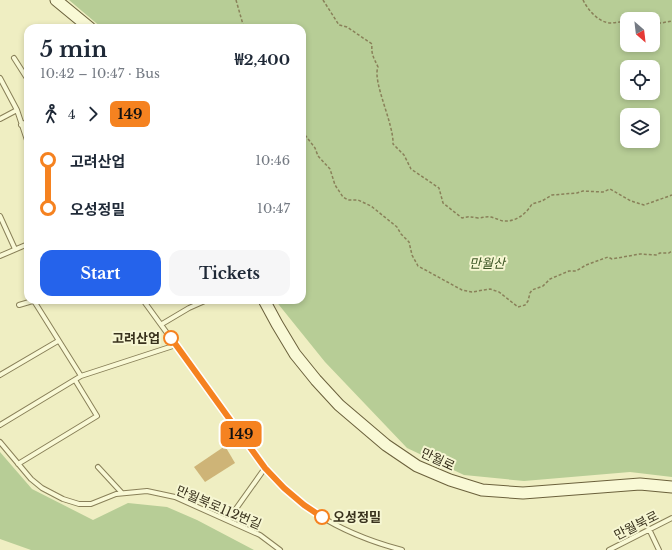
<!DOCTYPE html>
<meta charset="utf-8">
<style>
:root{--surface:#fff;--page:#f6f6f7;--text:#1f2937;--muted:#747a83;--accent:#2563eb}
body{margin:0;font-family:"Libre Baskerville","Noto Sans KR",serif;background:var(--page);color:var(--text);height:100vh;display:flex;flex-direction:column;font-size:15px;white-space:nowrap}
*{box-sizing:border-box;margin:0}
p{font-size:13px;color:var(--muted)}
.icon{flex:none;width:22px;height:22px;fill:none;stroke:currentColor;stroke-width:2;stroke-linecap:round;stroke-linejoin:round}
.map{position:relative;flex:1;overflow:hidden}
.sheet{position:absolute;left:24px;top:24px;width:282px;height:280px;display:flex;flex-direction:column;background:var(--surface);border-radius:12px;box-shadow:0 2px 6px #0003}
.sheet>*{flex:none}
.badge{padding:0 8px;border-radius:6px;font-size:14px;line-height:26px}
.needle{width:26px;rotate:152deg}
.controls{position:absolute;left:620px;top:12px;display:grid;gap:8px}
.controls a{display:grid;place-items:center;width:40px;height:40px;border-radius:8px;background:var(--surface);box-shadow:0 2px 6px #0003;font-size:20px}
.map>.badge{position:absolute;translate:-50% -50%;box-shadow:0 0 0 2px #fff}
.legs{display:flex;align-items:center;gap:6px;height:44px;padding:0 16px;font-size:13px}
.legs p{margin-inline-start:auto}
.overview{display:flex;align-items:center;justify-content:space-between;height:68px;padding:0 16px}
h1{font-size:22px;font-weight:800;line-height:30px}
.action{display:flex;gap:8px;margin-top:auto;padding:8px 16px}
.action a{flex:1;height:46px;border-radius:12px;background:var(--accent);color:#fff;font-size:16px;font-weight:800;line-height:46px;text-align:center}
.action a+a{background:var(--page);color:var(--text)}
ul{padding:0 16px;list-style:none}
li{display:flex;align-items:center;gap:14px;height:48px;font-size:15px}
li i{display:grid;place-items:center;width:6px;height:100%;margin:0 5px;background:currentColor}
li i::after{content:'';width:10px;height:10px;margin:-5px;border:3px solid;border-radius:50%;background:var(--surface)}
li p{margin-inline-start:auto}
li:first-child i{background:linear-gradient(#0000 50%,currentColor 0)}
li:last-child i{background:linear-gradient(currentColor 50%,#0000 0)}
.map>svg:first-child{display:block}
.green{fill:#b7cd96;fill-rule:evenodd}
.building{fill:#ceb477}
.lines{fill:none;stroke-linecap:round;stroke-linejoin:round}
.lane-casing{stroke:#898059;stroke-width:6}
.secondary-casing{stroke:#6b613c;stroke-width:13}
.path{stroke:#898059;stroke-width:1.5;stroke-dasharray:3 2;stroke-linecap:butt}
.lane{stroke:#f9f9d6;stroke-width:4}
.secondary{stroke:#f9f9d6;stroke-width:11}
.line-1-casing{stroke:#fff;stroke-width:9}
.line-1{stroke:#f58220;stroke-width:6}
.stop-1-dot{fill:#fff;stroke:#f58220;stroke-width:2}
.labels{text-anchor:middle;stroke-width:4;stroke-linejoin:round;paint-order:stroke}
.park-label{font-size:13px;font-style:italic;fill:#3b5524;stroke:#f6f6d2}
.stop-label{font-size:13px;font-weight:bold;fill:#39321d;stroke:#f6f6d2;text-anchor:end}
.street-label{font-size:13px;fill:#39321d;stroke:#f6f6d2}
</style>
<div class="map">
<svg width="672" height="550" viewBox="0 0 672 550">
<rect width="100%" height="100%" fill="#efeec2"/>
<!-- green -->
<path class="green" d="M 69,0 L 672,0 L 672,477 L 630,472 L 524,481 L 464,475 L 407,448 L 325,362 L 275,300 L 302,300 L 302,28 L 102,28 ZM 627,19 L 653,19 L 653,45 L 627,45 ZM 627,67 L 653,67 L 653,93 L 627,93 ZM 627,115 L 653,115 L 653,141 L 627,141 Z
M 0,452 L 32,489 L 93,520 L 128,503 L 167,507 L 197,520 L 254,550 L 31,550 L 0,539 Z"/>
<!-- building -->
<path class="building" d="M 225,446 L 235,463 L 205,482 L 194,467 Z"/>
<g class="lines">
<defs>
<path id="lane" d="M 14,58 L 28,80
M 0,78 L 17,110 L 28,143
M 0,119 L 17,110
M 21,125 L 28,121
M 0,216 L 15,249
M 0,256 L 28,244
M 143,300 L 265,468 C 278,482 290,495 305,506 C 334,527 368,541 402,550
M 34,301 L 81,376
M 19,305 L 36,300
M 162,324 L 189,308 L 207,300
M 0,375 L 58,341
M 0,425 L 81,376 L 176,345
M 0,442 L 31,479 L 42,488 L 63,499 L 79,504 L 91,504 L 116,494 L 147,491 L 175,497 L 260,535 L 280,550
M 18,464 L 97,416 L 75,380
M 98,467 L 122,493
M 228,520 L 265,468
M 649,529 L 659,550
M 609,550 L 672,518"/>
<path id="secondary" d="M 56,0 L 90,28
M 264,300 L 277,324 L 295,354 L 316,380 L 339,405 L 386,445 L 417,466 L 450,480 L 482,490 L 523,493 L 640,484 L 672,487"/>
</defs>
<!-- lane casing -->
<use href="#lane" class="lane-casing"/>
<!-- secondary casing -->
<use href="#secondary" class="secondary-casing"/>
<!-- path -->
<path class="path" d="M 236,0 L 244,28
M 323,0 L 339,25 L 347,27 L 372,44 C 371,55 374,58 378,67 C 372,81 394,124 393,144 L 404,155 L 411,169 L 439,188 L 443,203 L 462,218 C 469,216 472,217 478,218 C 483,218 486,216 491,217 C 495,218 499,220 503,221 C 516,222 526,214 532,204 L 542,201 L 552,195 L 577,193 L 583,191 L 603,192 L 610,189 L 631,201 L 644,205 L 672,195
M 583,0 C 588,10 598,22 610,23 C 616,23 621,21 627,22
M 653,23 L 661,23 L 672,21
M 302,131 L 315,148 L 318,156 L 330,169 L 335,185 L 343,197 L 348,200 L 358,200 L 371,206 L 397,227 L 401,234 L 409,242 L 412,255 L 418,266 L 462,290 L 472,292 L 490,289 L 499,292 L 518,307 L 525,305 L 528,301 L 530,293 L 532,290 L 543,286 L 550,279 L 569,271 L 576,271 L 586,265 L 608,257 L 612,259 L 640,254 L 656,255 L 660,253 L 669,253 L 672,251"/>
<!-- lane -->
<use href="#lane" class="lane"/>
<!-- secondary -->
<use href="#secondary" class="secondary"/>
</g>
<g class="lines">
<defs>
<path id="line-1" d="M 171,338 L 265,468 L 284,488 L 304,505 L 322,517"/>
</defs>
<!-- line-1 casing -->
<use href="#line-1" class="line-1-casing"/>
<!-- line-1 -->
<use href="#line-1" class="line-1"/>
</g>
<!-- markers -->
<g class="stop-1-dot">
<circle cx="171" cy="338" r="7"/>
<circle cx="322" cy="517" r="7"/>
</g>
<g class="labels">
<!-- park labels -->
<g class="park-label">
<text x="487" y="268">만월산</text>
</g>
<!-- stop labels -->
<g class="stop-label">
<text x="160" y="343">고려산업</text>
<text x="333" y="522" text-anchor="start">오성정밀</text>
</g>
<!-- street labels -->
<g class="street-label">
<text transform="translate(438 459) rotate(25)" y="5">만월로</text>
<text transform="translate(219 507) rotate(23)" y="5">만월북로112번길</text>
<text transform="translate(636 525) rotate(-27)" y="5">만월북로</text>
</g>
</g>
</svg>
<div class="controls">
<a><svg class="needle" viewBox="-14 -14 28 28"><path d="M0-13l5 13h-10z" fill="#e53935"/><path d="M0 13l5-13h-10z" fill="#747a83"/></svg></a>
<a><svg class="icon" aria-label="locate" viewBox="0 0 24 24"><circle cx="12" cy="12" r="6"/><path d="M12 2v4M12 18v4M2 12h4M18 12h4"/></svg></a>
<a><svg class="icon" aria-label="layers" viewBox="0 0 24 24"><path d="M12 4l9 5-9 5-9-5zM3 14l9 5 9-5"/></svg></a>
</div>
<b class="badge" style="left:241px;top:434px;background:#f58220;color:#111">149</b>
<section class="sheet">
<div class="overview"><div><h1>5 min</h1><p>10:42 – 10:47 · Bus</p></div><b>₩2,400</b></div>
<div class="legs"><svg class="icon" aria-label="walk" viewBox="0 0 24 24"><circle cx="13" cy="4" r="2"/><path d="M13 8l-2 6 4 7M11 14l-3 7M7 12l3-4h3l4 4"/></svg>4<svg class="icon" aria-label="forward" viewBox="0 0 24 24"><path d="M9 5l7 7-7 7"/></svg><b class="badge" style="background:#f58220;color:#111">149</b></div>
<ul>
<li><i style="color:#f58220"></i><b>고려산업</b><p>10:46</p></li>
<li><i style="color:#f58220"></i><b>오성정밀</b><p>10:47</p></li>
</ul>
<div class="action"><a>Start</a><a>Tickets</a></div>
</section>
</div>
